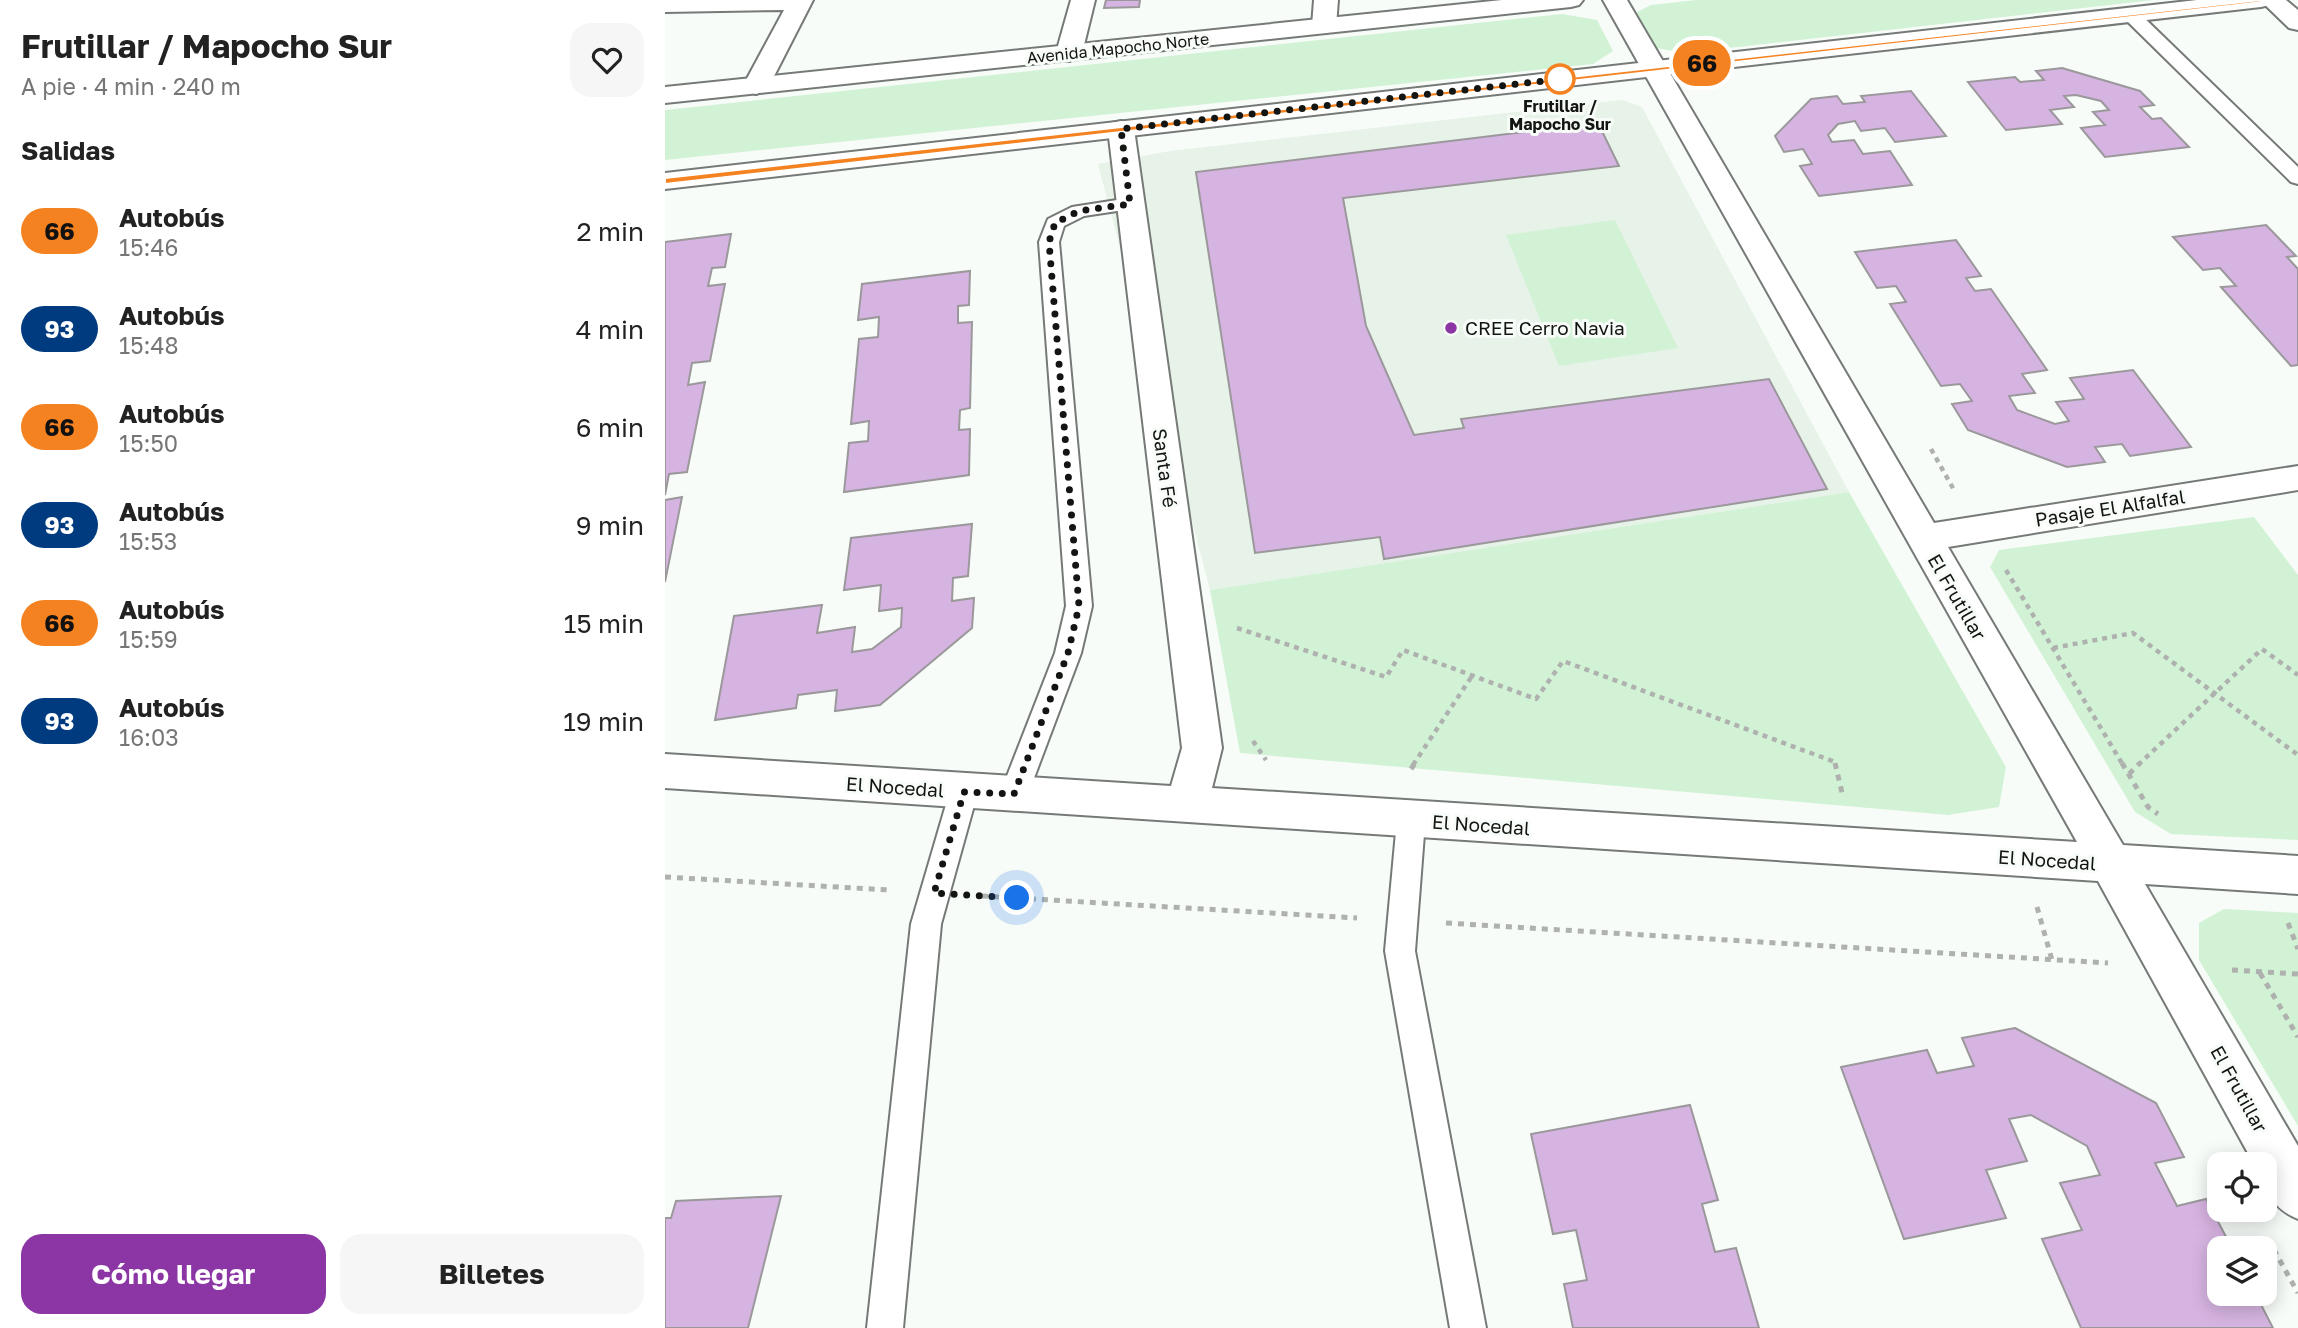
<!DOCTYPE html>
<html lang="es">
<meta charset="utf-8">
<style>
:root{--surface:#fff;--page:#f6f6f6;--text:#222;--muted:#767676;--accent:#8b36a4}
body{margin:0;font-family:"Golos Text",sans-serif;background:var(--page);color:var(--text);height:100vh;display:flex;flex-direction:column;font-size:26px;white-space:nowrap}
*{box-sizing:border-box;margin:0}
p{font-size:23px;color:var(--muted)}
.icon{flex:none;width:38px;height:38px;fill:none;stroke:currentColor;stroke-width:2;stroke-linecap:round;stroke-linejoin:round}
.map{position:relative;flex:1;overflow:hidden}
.sheet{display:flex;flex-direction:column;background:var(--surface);width:665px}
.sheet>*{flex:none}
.badge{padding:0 14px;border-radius:23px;font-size:24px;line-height:46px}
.controls{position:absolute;left:1542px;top:1152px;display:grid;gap:14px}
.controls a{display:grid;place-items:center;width:70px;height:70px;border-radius:14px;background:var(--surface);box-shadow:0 4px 18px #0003;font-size:35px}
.you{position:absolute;width:35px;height:35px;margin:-18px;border:5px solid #fff;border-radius:50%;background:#1a73e8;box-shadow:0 0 0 10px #1a73e833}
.map>.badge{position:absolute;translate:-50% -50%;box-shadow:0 0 0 4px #fff}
h2{padding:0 21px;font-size:26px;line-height:63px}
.round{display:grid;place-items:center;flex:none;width:74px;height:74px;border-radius:21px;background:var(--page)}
.head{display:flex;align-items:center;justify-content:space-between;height:119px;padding:0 21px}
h1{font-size:33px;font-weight:700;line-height:52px}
.primary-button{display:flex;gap:14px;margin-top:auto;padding:14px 21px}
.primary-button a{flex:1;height:80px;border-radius:21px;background:var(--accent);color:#fff;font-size:28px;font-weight:700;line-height:80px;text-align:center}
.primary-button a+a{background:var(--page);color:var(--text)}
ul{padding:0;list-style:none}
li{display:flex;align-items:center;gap:21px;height:98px;padding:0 21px}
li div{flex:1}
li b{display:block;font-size:26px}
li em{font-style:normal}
li .badge{min-width:77px;font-weight:700;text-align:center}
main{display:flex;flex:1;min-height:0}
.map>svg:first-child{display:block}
.built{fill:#e7f2e8}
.green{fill:#d2f2d6}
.building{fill:#d6b4e1;stroke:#9b989c;stroke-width:2}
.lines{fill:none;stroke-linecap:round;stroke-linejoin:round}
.service-casing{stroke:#767a77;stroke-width:4}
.minor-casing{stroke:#767a77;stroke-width:4}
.tertiary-casing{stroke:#767a77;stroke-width:4}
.path-far1{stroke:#aeb1ae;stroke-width:4.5;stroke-dasharray:5 5;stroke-linecap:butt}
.path{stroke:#aeb1ae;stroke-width:5;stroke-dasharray:6 6;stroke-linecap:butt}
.service{fill:#fff;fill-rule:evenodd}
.minor{fill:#fff;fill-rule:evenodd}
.tertiary{fill:#fff;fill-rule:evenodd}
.line{fill:#f58220;stroke:#fff;stroke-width:2}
.walk{stroke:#131513;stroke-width:7;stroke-dasharray:0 12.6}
.stop-dot{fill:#fff;stroke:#f58220;stroke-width:3.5}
.poi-dot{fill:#8b36a4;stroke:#f8fcf8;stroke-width:2.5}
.labels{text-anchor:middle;stroke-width:6;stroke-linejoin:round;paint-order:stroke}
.far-street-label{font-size:16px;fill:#131513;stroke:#f8fcf8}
.far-stop-label{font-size:16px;font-weight:bold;fill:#131513;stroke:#f8fcf8}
.poi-label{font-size:19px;fill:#131513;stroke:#f8fcf8;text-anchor:start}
.street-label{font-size:19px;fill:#131513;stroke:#f8fcf8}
</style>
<main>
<section class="sheet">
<div class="head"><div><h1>Frutillar / Mapocho Sur</h1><p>A pie · 4 min · 240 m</p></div><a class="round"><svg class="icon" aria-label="heart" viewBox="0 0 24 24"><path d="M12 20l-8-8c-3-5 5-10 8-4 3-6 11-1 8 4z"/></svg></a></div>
<h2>Salidas</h2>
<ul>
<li><span class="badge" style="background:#f58220;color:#111">66</span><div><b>Autobús</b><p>15:46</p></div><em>2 min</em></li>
<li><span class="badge" style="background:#003b80;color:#fff">93</span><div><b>Autobús</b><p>15:48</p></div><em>4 min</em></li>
<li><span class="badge" style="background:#f58220;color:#111">66</span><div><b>Autobús</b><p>15:50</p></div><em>6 min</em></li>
<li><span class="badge" style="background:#003b80;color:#fff">93</span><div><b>Autobús</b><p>15:53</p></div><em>9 min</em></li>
<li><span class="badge" style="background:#f58220;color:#111">66</span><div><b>Autobús</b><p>15:59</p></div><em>15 min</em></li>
<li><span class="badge" style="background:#003b80;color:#fff">93</span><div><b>Autobús</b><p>16:03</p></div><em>19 min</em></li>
</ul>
<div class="primary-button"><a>Cómo llegar</a><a>Billetes</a></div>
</section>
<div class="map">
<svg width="1633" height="1328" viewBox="0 0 1633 1328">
<rect width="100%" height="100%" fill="#f8fcf8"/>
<!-- built -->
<path class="built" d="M 957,100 L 977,107 L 1184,492 L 545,590 L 433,164 L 505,151 Z"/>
<!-- green -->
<path class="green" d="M 1031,0 L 1489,0 L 1019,53 L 991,48 L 970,13 L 986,5 Z
M 897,14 L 932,20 L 948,51 L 928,64 L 0,160 L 0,110 Z
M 950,220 L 1013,348 L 894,366 L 841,235 Z
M 1184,492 L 1341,767 L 1334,807 L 1283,815 L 575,753 L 545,590 Z
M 1589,517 L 1633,575 L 1633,840 L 1506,834 L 1470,812 L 1325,567 L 1334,550 Z
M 1559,909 L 1633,913 L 1633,1126 L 1534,960 L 1534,923 Z"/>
<!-- building -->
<path class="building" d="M 441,0 L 475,0 L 474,7 L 439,8 Z
M 1397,68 L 1475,91 L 1489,105 L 1475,107 L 1487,119 L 1496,118 L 1524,147 L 1440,157 L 1416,128 L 1440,125 L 1428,112 L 1444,110 L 1436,101 L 1411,95 L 1399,96 L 1409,107 L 1385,110 L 1397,124 L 1341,130 L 1303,82 L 1350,77 L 1355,82 L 1379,80 L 1371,71 Z
M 1246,91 L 1281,136 L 1230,142 L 1220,128 L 1196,131 L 1190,121 L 1173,124 L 1163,135 L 1167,142 L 1189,140 L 1198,154 L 1225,151 L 1247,185 L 1154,196 L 1135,166 L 1147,164 L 1138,149 L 1119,152 L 1110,136 L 1146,99 L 1172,96 L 1178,104 L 1200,102 L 1196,96 Z
M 933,123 L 954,166 L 678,198 L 701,326 L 749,435 L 799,428 L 796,419 L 1104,379 L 1162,489 L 719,559 L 715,537 L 590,553 L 531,172 Z
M 1601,225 L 1631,256 L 1622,257 L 1633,269 L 1633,365 L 1626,366 L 1556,287 L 1571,286 L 1555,268 L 1538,270 L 1508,237 Z
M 66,234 L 60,267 L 47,268 L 43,286 L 60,284 L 45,361 L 27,363 L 23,385 L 40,382 L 22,472 L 4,474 L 0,495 L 0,242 Z
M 1291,240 L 1316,276 L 1301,278 L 1310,291 L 1326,289 L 1382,370 L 1357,374 L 1370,393 L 1344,396 L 1352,410 L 1390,424 L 1404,421 L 1391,402 L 1419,399 L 1405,378 L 1468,370 L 1526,447 L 1465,456 L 1457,444 L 1430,447 L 1440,462 L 1402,467 L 1303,430 L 1287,404 L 1307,401 L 1295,384 L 1276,386 L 1225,304 L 1241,302 L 1231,286 L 1212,288 L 1190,252 Z
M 305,271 L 304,305 L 293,306 L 293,323 L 307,322 L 305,408 L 295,410 L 294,430 L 305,429 L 304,475 L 179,492 L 184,443 L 203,441 L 204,421 L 186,424 L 194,339 L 213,337 L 214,317 L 193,320 L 197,284 Z
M 17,497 L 0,582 L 0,500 Z
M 307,524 L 303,576 L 288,578 L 287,601 L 309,598 L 307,628 L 215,705 L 170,711 L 172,690 L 133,695 L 131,708 L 50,720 L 69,616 L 157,605 L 152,633 L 190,627 L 187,652 L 207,649 L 236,627 L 237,608 L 214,611 L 216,585 L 179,590 L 186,538 Z
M 1350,1028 L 1491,1103 L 1519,1157 L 1490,1163 L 1512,1206 L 1541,1199 L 1567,1248 L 1554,1248 L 1554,1293 L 1590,1293 L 1608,1328 L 1416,1328 L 1377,1239 L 1417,1230 L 1395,1183 L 1435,1175 L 1422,1146 L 1366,1115 L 1344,1119 L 1362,1161 L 1321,1170 L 1341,1218 L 1239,1239 L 1176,1067 L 1262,1050 L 1272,1073 L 1309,1066 L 1297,1038 Z
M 1025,1105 L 1053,1200 L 1037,1204 L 1050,1252 L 1071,1248 L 1094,1328 L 908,1328 L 899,1284 L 922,1280 L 911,1230 L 888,1234 L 866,1134 Z
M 116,1196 L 83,1328 L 0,1328 L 0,1218 L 6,1218 L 11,1201 Z"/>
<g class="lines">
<defs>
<path id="service" d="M 1466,10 L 1472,11 L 1633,167 L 1633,184 L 1626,182 L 1460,19 L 1458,15 Z
M 465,198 L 472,200 L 475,204 L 472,208 L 419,216 L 399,226 L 394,242 L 427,606 L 416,653 L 363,794 L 359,802 L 349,806 L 339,802 L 335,794 L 390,653 L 401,606 L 374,242 L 383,219 L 407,207 Z
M 299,779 L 309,783 L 313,791 L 276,924 L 238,1328 L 202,1328 L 246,924 L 285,791 L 289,783 Z
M 746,809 L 756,812 L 760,821 L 750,951 L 821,1328 L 785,1328 L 720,951 L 732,821 L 736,812 Z"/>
<path id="minor" d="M 0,0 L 148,0 L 104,86 L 100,91 L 91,94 L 82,91 L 78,86 L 119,10 L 0,12 Z
M 406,0 L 430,0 L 417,53 L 413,58 L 404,61 L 395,58 L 391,53 Z
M 649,0 L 673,0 L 671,26 L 668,31 L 659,33 L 650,31 L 647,26 Z
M 938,0 L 962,0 L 1269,523 L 1633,466 L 1633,490 L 1283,547 L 1458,845 L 1633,856 L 1633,894 L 1480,884 L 1633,1146 L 1633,1219 C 1607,1208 1600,1192 1600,1164 L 1589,1164 L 1433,881 L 0,788 L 0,754 L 506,786 L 517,748 L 443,129 L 447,123 L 456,121 L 465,123 L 469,129 L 557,748 L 547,788 L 1412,842 Z
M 1595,0 L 1621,0 L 1633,10 L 1633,30 L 1624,28 Z"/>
<path id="tertiary" d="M 837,0 L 918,0 L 914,5 L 906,7 L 0,103 L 0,87 Z
M 1532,0 L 1608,0 L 1604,5 L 1596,7 L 0,189 L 0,173 Z"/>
</defs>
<!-- service casing -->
<use href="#service" class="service-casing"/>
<!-- minor casing -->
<use href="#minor" class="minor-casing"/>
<!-- tertiary casing -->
<use href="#tertiary" class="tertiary-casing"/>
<!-- path-far1 -->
<path class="path-far1" d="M 1266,449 L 1289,490
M 1341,570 L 1458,765
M 572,628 L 721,677 L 738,650 L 871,699 L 898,661 L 1170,762 L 1171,765
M 1388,648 L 1468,633 L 1633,755
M 588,741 L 601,760
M 748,765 L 807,676
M 1473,765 L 1597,649 L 1633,675"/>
<!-- path -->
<path class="path" d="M 1170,763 L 1178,797
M 1457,763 L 1483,807 L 1493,814
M 746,769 L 750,763
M 1464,774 L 1475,763
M 0,877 L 224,890
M 317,896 L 692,918
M 1372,907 L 1387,960
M 781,923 L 1443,963
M 1623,923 L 1633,949
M 1567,970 L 1633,974
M 1595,973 L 1633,1037
M 1603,1239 L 1633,1293"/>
<!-- service -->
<use href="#service" class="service"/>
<!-- minor -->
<use href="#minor" class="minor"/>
<!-- tertiary -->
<use href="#tertiary" class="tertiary"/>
</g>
<!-- line -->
<path class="line" d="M 1595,0 L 1598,2 L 0,184 L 0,178 Z"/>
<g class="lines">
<!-- walk -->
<path class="walk" d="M 352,898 L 269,893 L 299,792 L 349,794 L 403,653 L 414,606 L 384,242 L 390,223 L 414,211 L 465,204 L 456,129 L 905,78 L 895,79"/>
</g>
<!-- markers -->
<circle class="stop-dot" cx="895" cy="79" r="14"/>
<circle class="poi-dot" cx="786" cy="328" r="7"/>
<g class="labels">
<!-- far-street labels -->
<g class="far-street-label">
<text transform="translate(453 48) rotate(-6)" y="6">Avenida Mapocho Norte</text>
</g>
<!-- far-stop labels -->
<g class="far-stop-label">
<text x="895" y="112">Frutillar /<tspan x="895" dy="18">Mapocho Sur</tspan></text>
</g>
<!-- poi labels -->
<g class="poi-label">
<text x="800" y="335">CREE Cerro Navia</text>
</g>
<!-- street labels -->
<g class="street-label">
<text transform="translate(500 468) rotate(82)" y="7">Santa Fé</text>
<text transform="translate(1445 508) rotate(-9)" y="7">Pasaje El Alfalfal</text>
<text transform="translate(1292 597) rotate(60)" y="7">El Frutillar</text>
<text transform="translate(230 787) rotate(4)" y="7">El Nocedal</text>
<text transform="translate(816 825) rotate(4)" y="7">El Nocedal</text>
<text transform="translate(1382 860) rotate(4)" y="7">El Nocedal</text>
<text transform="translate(1574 1089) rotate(61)" y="7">El Frutillar</text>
</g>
</g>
</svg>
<div class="controls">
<a><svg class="icon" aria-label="locate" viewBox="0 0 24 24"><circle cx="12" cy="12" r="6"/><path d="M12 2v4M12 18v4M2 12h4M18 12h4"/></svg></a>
<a><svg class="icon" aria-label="layers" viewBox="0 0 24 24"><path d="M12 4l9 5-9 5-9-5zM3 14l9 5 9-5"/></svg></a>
</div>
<div class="you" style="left:352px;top:898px"></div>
<b class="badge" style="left:1037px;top:63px;background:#f58220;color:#111">66</b>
</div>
</main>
